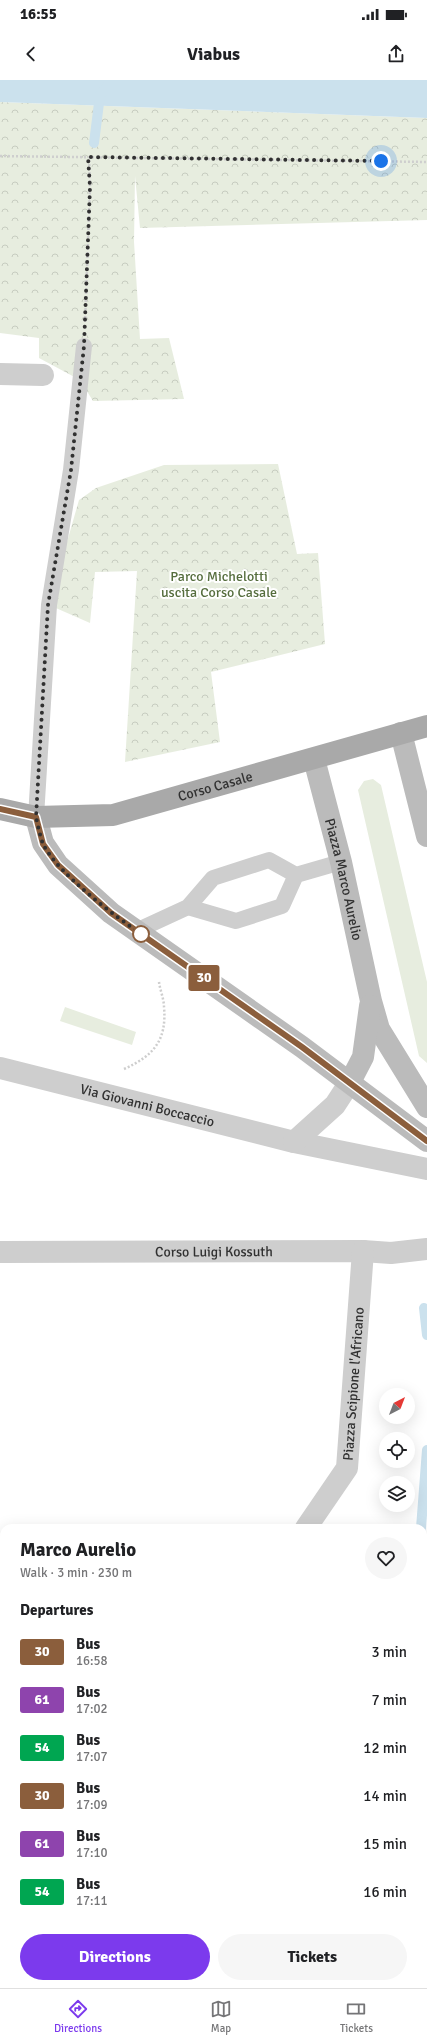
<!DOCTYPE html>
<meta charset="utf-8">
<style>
:root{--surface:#fff;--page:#f6f6f6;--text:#202124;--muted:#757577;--line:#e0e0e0;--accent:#7c3aed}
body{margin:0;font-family:Signika,sans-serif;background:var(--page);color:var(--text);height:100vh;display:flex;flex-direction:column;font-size:15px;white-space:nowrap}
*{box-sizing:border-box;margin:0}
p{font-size:13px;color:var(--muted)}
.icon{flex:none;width:22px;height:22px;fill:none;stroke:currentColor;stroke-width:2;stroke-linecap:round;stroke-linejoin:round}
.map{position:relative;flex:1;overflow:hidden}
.details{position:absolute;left:0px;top:1444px;width:427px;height:464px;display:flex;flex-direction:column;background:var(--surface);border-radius:12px 12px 0 0;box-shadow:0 4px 16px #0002}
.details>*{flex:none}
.badge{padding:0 8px;border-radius:3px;font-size:14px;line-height:26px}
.needle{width:26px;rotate:42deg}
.tools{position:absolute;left:379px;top:1308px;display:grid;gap:8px}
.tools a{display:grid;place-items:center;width:36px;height:36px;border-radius:50%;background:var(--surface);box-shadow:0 4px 16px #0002;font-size:20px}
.you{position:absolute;width:20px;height:20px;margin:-10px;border:3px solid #fff;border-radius:50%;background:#1a73e8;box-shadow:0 0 0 6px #1a73e833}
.map>.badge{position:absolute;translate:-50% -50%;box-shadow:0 0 0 2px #fff}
h2{padding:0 20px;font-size:15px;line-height:36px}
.round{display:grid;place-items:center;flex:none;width:42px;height:42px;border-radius:21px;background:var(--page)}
.summary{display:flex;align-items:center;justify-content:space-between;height:68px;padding:0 20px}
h1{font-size:19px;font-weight:700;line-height:30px}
.primary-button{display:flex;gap:8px;margin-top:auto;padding:8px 20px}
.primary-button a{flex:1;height:46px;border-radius:24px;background:var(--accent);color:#fff;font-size:16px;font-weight:700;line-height:46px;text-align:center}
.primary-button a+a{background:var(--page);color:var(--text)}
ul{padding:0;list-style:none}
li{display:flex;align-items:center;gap:12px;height:48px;padding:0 20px}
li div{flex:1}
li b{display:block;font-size:15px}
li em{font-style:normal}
li .badge{min-width:44px;font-weight:700;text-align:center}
.status{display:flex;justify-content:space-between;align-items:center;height:28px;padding:0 20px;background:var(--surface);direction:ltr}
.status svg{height:11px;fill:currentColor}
header{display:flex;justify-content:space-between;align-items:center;height:52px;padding:0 20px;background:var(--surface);font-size:18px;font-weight:700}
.menu{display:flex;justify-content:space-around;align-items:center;height:56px;border-top:1px solid var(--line);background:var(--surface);font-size:11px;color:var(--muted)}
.menu a{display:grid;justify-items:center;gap:2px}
.menu .current{color:var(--accent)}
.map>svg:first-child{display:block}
.green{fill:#e7eddf}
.forest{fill:url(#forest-crowns)}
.water{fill:#cbe1ed}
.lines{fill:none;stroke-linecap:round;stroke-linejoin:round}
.stream{stroke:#cbe1ed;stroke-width:10}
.path{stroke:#cecece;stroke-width:2.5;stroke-dasharray:2 2;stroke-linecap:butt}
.service{stroke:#cecece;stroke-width:16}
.minor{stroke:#cecece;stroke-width:22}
.secondary{stroke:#bbb;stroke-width:22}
.primary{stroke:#a9a9a9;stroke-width:22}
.line-casing{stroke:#fff;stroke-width:9}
.line{stroke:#8b5e3c;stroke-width:6}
.walk{stroke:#313131;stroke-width:4;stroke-dasharray:0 7.2}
.stop-dot{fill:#fff;stroke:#8b5e3c;stroke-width:2}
.labels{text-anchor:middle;stroke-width:4;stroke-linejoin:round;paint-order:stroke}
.park-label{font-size:14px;fill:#556d3d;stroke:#fff}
.street-label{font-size:14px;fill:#313131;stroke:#fff}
</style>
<div class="status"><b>16:55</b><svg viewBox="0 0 49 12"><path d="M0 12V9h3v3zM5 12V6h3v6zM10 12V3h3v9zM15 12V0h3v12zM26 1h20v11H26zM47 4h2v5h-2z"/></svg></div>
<header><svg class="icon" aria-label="back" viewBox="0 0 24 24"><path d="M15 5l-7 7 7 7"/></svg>Viabus<svg class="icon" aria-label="share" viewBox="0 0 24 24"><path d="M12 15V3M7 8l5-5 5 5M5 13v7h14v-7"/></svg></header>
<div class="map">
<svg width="427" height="1908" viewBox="0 0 427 1908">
<defs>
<pattern id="forest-crowns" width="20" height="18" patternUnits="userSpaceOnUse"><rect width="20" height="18" fill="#e7eddf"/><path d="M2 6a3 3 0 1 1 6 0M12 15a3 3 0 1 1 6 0" fill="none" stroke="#c7ccc0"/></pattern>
</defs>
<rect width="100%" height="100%" fill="#fff"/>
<!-- green -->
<path class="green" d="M 373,699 L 381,705 L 427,902 L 427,983 L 419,976 L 358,710 L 364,701 Z
M 65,927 L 136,952 L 132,965 L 60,941 Z"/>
<!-- forest -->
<path class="forest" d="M 0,22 L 427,38 L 427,140 L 140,148 L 135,96 L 134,162 L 140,259 L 169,258 L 184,319 L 93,321 L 80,300 L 39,278 L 39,258 L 0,253 Z
M 278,384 L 297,474 L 318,473 L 325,564 L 211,592 L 220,662 L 125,682 L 137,491 L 95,492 L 90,543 L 49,525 L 79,420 L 96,408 L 164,385 Z
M 423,1593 L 427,1593 L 427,1837 L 423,1846 Z
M 173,1904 L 397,1904 L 395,1908 L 156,1908 Z"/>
<!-- water -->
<path class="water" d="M 0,0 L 427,0 L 427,38 L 0,22 Z"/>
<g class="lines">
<!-- stream -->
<path class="stream" d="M 94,63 L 100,15 L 112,0
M 424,1228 L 427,1255
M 421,1448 L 427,1370
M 423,1498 L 427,1517
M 423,1603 L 427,1586
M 370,1908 L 371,1904"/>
<!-- path -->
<path class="path" d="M 0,76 L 427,82
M 85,242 L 90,107 L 89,77
M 124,989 C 153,976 167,961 164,927 C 164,919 160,910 159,902"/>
<!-- service -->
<path class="service" d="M 36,737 L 49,525 L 71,390 L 84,266
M 188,827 L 213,798 L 269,780 L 296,795 L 341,782
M 136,851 L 188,827 L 236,841 L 282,826 L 296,795"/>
<!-- minor -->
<g class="minor">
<path d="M 0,294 L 43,295"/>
<path id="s1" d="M 0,988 L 294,1062 L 427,1089"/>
<path d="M 294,1062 L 335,1025 L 350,1002"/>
<path id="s2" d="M 0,1172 L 363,1171 L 391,1173 L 427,1169"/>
<path id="s3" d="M 306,1448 L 347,1388 L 363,1171"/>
<path d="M 0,1467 L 4,1465"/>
</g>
<!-- secondary -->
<g class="secondary">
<path d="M 401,653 L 427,756"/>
<path id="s4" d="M 314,679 L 341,782 L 371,921 L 379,949 L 427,1027"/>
<path d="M 36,737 L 43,763 L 58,785 L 111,833 L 302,967 L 427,1061"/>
<path d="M 350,1002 L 363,977 L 370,926"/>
</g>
<!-- primary -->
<path class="primary" id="s5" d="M 0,729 L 36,737 L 113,735 L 427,646"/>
</g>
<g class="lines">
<defs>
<path id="line" d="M 0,729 L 36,737 L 43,764 L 58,785 L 111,833 L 302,967 L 427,1061"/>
</defs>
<!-- line casing -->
<use href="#line" class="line-casing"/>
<!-- line -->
<use href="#line" class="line"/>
<!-- walk -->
<path class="walk" d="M 141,854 L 144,856 C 116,837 58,794 43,764 C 40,756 38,746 36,737 L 48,525 L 71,390 L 84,266 L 90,107 L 88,77 L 381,81"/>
</g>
<!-- markers -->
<circle class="stop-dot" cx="141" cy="854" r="8"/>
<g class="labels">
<!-- park labels -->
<g class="park-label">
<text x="219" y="501">Parco Michelotti<tspan x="219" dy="16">uscita Corso Casale</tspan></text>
</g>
<!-- street labels -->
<g class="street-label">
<text dy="5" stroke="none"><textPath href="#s5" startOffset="220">Corso Casale</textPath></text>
<text dy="5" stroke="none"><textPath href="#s4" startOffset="124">Piazza Marco Aurelio</textPath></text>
<text dy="5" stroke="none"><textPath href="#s1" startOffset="152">Via Giovanni Boccaccio</textPath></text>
<text dy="5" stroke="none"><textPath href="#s2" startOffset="214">Corso Luigi Kossuth</textPath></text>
<text dy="5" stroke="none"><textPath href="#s3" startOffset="157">Piazza Scipione l'Africano</textPath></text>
</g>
</g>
</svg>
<div class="tools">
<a><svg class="needle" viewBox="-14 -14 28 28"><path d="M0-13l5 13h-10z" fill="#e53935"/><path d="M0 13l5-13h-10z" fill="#757577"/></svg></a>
<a><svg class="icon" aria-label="locate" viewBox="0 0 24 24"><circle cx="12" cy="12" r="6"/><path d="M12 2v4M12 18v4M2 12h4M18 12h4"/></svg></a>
<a><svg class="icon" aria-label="layers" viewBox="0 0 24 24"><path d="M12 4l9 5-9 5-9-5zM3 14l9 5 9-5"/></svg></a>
</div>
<div class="you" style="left:381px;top:81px"></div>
<b class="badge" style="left:204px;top:898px;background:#8b5e3c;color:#fff">30</b>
<section class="details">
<div class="summary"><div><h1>Marco Aurelio</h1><p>Walk · 3 min · 230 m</p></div><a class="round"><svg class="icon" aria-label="heart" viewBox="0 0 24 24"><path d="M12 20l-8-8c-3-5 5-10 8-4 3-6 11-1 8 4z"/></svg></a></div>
<h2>Departures</h2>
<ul>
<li><span class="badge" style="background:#8b5e3c;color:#fff">30</span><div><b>Bus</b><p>16:58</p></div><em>3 min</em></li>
<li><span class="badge" style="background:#8e44ad;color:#fff">61</span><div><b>Bus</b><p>17:02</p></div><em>7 min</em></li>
<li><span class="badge" style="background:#00a651;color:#fff">54</span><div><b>Bus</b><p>17:07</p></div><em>12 min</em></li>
<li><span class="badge" style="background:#8b5e3c;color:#fff">30</span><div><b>Bus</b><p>17:09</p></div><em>14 min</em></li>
<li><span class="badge" style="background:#8e44ad;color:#fff">61</span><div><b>Bus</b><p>17:10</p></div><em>15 min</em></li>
<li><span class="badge" style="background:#00a651;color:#fff">54</span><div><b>Bus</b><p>17:11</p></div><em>16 min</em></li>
</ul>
<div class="primary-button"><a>Directions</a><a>Tickets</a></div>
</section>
</div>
<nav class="menu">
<a class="current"><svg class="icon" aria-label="directions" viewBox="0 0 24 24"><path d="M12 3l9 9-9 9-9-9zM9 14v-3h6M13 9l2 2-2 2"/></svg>Directions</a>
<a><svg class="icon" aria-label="map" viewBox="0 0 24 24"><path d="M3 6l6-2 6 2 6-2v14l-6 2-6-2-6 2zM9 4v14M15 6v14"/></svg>Map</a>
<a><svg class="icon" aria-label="tickets" viewBox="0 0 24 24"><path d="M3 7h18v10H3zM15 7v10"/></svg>Tickets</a>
</nav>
